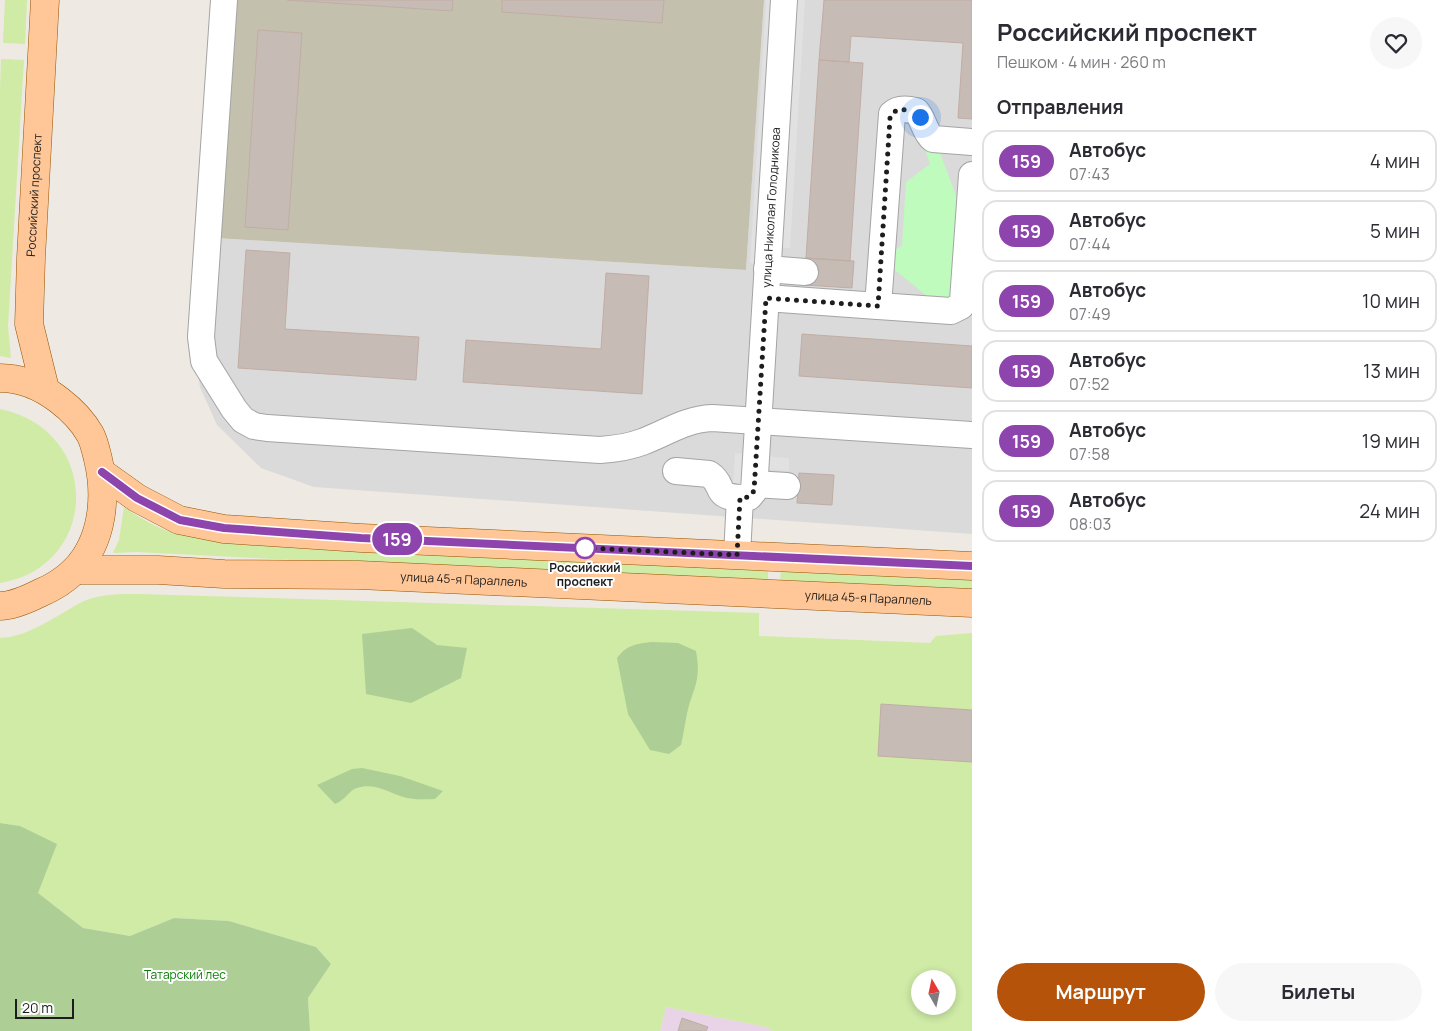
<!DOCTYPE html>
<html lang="ru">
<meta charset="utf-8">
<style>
:root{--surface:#fff;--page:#f7f7f7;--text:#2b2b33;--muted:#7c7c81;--line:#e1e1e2;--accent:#b45309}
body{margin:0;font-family:Manrope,sans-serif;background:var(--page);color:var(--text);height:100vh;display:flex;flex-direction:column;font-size:19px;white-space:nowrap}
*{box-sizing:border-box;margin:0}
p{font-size:16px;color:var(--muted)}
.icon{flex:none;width:28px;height:28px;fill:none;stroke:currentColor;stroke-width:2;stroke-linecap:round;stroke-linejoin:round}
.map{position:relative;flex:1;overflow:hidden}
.panel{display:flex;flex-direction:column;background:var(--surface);width:475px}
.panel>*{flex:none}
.badge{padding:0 10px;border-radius:16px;font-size:18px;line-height:32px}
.needle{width:32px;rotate:351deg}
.fabs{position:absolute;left:911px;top:970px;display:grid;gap:10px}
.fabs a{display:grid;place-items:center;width:45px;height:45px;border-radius:50%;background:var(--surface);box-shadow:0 2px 8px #0003;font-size:25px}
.scale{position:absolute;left:15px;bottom:12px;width:59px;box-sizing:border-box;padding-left:5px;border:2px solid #1d1d1d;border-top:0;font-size:14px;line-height:18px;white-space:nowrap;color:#1d1d1d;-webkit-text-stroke:4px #fff;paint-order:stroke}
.you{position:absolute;width:25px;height:25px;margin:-12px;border:4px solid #fff;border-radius:50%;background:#1a73e8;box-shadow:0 0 0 8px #1a73e833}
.map>.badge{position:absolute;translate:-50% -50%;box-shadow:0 0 0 2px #fff}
h2{padding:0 25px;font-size:19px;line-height:45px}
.round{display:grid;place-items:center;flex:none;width:52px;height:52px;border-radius:26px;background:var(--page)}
.headline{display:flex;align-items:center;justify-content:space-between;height:85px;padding:0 25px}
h1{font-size:24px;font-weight:700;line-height:38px}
.primary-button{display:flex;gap:10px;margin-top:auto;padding:10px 25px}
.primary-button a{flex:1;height:58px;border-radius:30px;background:var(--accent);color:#fff;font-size:20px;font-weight:700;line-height:58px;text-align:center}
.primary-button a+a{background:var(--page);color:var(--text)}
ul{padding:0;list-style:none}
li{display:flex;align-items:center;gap:15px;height:62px;margin:0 10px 8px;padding:0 15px;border:2px solid var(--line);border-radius:15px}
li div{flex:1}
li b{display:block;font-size:19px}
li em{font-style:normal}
li .badge{min-width:55px;font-weight:700;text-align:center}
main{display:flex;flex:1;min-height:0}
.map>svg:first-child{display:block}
.residential{fill:#dbdada}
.industrial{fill:#e8d4e6}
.construction{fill:#c3c1ad}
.grass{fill:#cfeba6;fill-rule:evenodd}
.forest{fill:#adcf95}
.park{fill:#bffbbd}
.parking{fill:#e1e1e1}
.building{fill:#c6bbb5;stroke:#c1ada4}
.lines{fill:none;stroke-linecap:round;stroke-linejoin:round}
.minor-casing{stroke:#a4a4a4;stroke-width:28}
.major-casing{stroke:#965400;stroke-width:29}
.minor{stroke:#fff;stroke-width:26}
.major{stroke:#ffc697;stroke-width:28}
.line-casing{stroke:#fff;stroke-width:11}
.line{stroke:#8e44ad;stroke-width:8}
.walk{stroke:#1d1d1d;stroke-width:5;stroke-dasharray:0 9}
.stop-dot{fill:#fff;stroke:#8e44ad;stroke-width:2.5}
.labels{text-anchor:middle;stroke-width:4;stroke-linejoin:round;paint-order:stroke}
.street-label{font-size:12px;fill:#1d1d1d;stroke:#fff}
.stop-label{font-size:12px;font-weight:bold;fill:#1d1d1d;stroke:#fff}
.park-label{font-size:12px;fill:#0b7e08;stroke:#fff}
</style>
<main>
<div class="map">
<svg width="972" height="1031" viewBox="0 0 972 1031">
<rect width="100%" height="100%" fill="#eee9e2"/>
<!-- residential -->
<path class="residential" d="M 764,0 L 972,0 L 972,534 L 314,487 L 261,468 L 217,425 L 200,387 L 195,360 L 200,237 L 746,270 Z"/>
<!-- industrial -->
<path class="industrial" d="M 666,1007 L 766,1027 L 773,1031 L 660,1031 Z"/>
<!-- construction -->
<path class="construction" d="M 213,0 L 764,0 L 746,270 L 200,237 Z"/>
<!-- grass -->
<path class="grass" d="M 5,0 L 27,0 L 25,44 L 3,43 Z
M 1,59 L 24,60 L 8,326 L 11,358 L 0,356 L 0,89 Z
M 0,409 C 103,430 100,567 0,583 Z
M 124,507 C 145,522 166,533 191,537 L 768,566 L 768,584 L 137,552 L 113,553 L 119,540 Z
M 781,567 L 972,577 L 972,595 L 780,585 Z
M 138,594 L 759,613 L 759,636 L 930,643 L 936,636 L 972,633 L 972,1031 L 773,1031 L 766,1027 L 666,1007 L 660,1031 L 310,1031 L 308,998 L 331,964 L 316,947 L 229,921 L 174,918 L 130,936 L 83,928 L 38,893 L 20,826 L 0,823 L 0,638 C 30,637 58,614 84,601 C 100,594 120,594 138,594 ZM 920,979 L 948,979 L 948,1006 L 920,1006 Z"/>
<!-- forest -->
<path class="forest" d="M 412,628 L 437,645 L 467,648 L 461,678 L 411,703 L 366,694 L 362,634 Z
M 652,642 L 678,643 L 696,651 C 701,680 695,684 688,709 C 685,721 684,733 681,745 L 669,754 L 650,750 L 628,714 L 617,658 C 627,645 635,644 652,642 Z
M 362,768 L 400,776 L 443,791 L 435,799 C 426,799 417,800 407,798 C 390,794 375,782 357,788 C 349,790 346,800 335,804 L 317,785 L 352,769 Z
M 0,823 L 20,826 L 57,844 L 38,893 L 83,928 L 130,936 L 174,918 L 229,921 L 316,947 L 331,964 L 308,998 L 310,1031 L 0,1031 Z"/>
<!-- park -->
<path class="park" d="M 925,149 L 939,150 L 959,204 L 953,302 L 933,301 L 890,266 L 891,252 L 902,246 L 906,182 L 930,164 Z"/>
<!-- parking -->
<path class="parking" d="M 766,0 L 775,0 L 758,264 L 750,263 Z
M 792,0 L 805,0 L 790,248 L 777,248 Z
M 735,453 L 748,454 L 746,487 L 733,487 Z
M 762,456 L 789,458 L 789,471 L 761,469 Z"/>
<!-- building -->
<path class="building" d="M 287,0 L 453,0 L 452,11 Z
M 502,0 L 664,0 L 662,23 L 502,12 Z
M 824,0 L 972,0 L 972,119 L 958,118 L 963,43 L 851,36 L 849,62 L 819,60 Z
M 258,30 L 302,33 L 288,230 L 245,227 Z
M 819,60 L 863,63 L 850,261 L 806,258 Z
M 246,250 L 290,253 L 285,329 L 419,337 L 416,380 L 238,368 Z
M 806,258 L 854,261 L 852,288 L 804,285 Z
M 606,273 L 649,276 L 642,394 L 463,382 L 466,340 L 601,349 Z
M 802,334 L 972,346 L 972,388 L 799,376 Z
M 799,473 L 834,475 L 832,505 L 797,503 Z
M 881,704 L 972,710 L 972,762 L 878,756 Z
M 682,1018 L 708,1027 L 706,1031 L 678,1031 Z"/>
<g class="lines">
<defs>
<g id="minor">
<path d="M 224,0 L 201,337 L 204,361 L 234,409 L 243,420 L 254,426 L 267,428 L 600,450 C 615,449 629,447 642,442 C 666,433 686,419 712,418 L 972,435"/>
<path d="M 972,142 L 933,139 C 924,132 924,119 916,111 C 908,109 898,108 892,114 L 878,306 L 951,311 L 961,306 L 963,301 L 972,175"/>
<path d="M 767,269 L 805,272"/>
<path d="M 766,298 L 878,306"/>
<path d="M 676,471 L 709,474 C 726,485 712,496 740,498"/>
<path d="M 755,484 L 787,486"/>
<path id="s1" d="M 737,555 L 740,498 L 749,497 L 754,491 L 784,0"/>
</g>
<g id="major">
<path d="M 0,378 C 23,378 42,387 59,400 C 72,410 82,420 90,434 C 94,441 96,451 98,459 C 107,497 103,541 75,570 C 65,580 52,588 40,593 C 28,599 13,606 0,606"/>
<path id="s2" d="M 45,389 L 29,324 L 31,258 L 45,0"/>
<path d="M 102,473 L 137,498 L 179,520 L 224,529 L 361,538 L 972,566"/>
<path id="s3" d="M 75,570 L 158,570 L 224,574 L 359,575 L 972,603"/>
</g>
</defs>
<!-- minor casing -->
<use href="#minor" class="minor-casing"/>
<!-- major casing -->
<use href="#major" class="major-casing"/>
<!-- minor -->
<use href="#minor" class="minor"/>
<!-- major -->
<use href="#major" class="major"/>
</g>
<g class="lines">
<defs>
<path id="line" d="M 102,472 L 137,498 L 180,520 L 224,528 L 361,538 L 972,566"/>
</defs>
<!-- line casing -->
<use href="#line" class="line-casing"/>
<!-- line -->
<use href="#line" class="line"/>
<!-- walk -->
<path class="walk" d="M 585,548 L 737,555 L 740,498 L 749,497 L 754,491 L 766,298 L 878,306 L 890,118 C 893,107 907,109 916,112 L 920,117"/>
</g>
<!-- markers -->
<circle class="stop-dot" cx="585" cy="548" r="10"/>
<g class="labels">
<!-- street labels -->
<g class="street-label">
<text dy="4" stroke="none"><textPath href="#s2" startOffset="196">Российский проспект</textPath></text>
<text dy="4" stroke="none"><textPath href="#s1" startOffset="358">улица Николая Голодникова</textPath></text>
<text dy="4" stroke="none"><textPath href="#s3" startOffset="389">улица 45-я Параллель</textPath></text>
<text dy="4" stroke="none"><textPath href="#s3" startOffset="794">улица 45-я Параллель</textPath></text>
</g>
<!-- stop labels -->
<g class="stop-label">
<text x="585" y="572">Российский<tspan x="585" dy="14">проспект</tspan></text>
</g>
<!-- park labels -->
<g class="park-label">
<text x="185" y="979">Татарский лес</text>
</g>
</g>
</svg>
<div class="fabs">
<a><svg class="needle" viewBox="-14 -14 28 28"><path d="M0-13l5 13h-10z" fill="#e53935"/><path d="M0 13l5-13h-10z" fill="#7c7c81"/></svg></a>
</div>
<div class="scale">20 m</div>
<div class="you" style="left:920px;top:117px"></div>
<b class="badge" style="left:397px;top:539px;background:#8e44ad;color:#fff">159</b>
</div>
<section class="panel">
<div class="headline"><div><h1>Российский проспект</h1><p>Пешком · 4 мин · 260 m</p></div><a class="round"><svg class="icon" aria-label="heart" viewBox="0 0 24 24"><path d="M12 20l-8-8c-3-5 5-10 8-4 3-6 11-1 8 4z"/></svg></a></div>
<h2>Отправления</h2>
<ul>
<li><span class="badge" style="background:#8e44ad;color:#fff">159</span><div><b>Автобус</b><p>07:43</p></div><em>4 мин</em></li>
<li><span class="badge" style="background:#8e44ad;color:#fff">159</span><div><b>Автобус</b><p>07:44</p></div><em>5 мин</em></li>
<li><span class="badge" style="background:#8e44ad;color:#fff">159</span><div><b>Автобус</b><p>07:49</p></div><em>10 мин</em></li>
<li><span class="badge" style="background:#8e44ad;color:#fff">159</span><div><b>Автобус</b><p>07:52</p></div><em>13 мин</em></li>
<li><span class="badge" style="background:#8e44ad;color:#fff">159</span><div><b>Автобус</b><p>07:58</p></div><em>19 мин</em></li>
<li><span class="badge" style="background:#8e44ad;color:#fff">159</span><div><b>Автобус</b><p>08:03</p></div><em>24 мин</em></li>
</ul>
<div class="primary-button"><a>Маршрут</a><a>Билеты</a></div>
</section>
</main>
